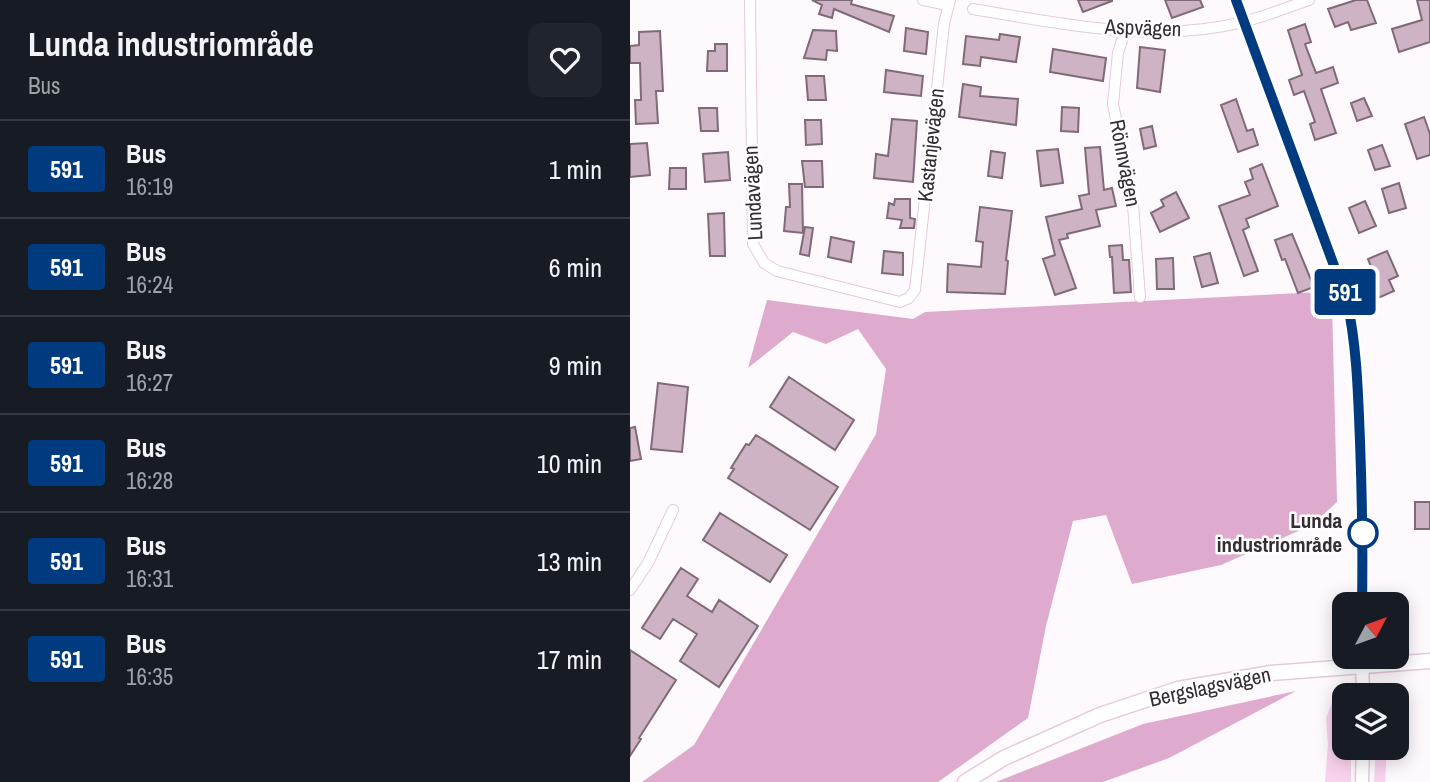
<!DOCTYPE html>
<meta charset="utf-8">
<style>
:root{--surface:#171b24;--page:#20242c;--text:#f1f3f6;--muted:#9ea1a6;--line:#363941}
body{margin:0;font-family:"Archivo Narrow",sans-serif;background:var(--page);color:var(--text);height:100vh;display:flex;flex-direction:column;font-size:26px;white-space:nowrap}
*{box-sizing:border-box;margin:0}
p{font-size:23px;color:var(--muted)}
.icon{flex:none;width:38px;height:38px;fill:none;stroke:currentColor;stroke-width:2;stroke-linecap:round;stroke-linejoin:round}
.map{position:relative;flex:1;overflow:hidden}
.sheet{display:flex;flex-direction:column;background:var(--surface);width:630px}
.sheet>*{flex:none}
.badge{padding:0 14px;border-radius:5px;font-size:24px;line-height:46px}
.needle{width:46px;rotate:49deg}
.buttons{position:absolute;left:702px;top:592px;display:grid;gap:14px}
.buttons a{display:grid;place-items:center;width:77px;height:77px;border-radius:14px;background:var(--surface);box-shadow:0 4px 18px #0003;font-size:35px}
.map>.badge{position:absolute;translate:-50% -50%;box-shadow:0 0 0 4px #fff}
.round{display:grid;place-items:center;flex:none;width:74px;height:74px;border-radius:14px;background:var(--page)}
.head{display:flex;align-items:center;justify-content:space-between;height:119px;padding:0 28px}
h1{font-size:33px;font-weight:700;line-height:52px}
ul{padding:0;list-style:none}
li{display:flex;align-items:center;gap:21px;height:98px;padding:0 28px;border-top:2px solid var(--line)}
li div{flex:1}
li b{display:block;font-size:26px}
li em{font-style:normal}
li .badge{min-width:77px;font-weight:700;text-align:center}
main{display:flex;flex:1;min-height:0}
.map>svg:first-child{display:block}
.green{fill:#f9d3ed}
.forest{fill:#deaacd}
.building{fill:#cdb3c4;stroke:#806979;stroke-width:2}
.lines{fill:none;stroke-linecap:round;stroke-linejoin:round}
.minor-casing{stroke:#e5cadc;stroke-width:12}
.tertiary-casing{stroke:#e5cadc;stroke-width:15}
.secondary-casing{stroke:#e5cadc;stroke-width:17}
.minor{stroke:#fff;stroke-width:10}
.tertiary{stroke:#fff;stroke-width:12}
.secondary{stroke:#fff;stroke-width:14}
.line-casing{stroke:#fff;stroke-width:16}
.line{stroke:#003b80;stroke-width:10}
.stop-dot{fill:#fff;stroke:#003b80;stroke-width:3.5}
.labels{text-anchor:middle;stroke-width:5;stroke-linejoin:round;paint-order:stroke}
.street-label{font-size:21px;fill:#362c33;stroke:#fff}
.stop-label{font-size:21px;font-weight:bold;fill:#362c33;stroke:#fff;text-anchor:end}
</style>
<main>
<section class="sheet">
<div class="head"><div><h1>Lunda industriområde</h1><p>Bus</p></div><a class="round"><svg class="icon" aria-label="heart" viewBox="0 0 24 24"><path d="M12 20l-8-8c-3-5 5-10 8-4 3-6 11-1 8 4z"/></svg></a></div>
<ul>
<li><span class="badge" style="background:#003b80;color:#fff">591</span><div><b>Bus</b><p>16:19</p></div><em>1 min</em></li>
<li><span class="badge" style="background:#003b80;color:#fff">591</span><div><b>Bus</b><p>16:24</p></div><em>6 min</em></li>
<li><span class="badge" style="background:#003b80;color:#fff">591</span><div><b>Bus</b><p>16:27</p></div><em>9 min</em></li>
<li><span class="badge" style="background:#003b80;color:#fff">591</span><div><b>Bus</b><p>16:28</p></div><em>10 min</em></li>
<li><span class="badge" style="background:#003b80;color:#fff">591</span><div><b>Bus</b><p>16:31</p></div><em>13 min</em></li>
<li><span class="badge" style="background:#003b80;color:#fff">591</span><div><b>Bus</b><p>16:35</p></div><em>17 min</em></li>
</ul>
</section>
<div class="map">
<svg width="800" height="782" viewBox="0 0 800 782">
<rect width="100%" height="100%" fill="#fef9fc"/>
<!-- green -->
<path class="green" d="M 705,695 L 714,695 L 714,747 L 721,747 L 721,782 L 695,782 L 698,744 L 696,718 Z
M 746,747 L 757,747 L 755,782 L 744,782 Z"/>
<!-- forest -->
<path class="forest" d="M 692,292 L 702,304 L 707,502 L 682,525 L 591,565 L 502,584 L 476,515 L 443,521 L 416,626 L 398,718 L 308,782 L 12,782 L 64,745 L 246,434 L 256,369 L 228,329 L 196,344 L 163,332 L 118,368 L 137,300 L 283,319 L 295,312 Z
M 666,691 L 539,758 L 473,782 L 366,782 L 513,724 Z"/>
<!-- building -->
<path class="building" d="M 182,0 L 222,0 L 221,4 L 264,16 L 259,32 L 204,9 L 202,18 L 189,14 L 192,5 Z
M 448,0 L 482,0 L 482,1 L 453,12 Z
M 535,0 L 570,0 L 573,7 L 542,18 Z
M 726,0 L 737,0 L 746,23 L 721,30 L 718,22 L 705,27 L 698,9 Z
M 787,0 L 800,0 L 800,42 L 769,52 L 762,29 L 792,20 Z
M 675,24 L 681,42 L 675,44 L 686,73 L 703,67 L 708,83 L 691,89 L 706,133 L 685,140 L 680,124 L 685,122 L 674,91 L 664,95 L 659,80 L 672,75 L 658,30 Z
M 276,28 L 298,32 L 296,54 L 274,51 Z
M 183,30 L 206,31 L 207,51 L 197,50 L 196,60 L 174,58 Z
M 30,31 L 33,91 L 26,91 L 28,123 L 6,124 L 5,100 L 11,100 L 10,63 L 0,63 L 0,46 L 9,45 L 9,32 Z
M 370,34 L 390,37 L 386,62 L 351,57 L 350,66 L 333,64 L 336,36 L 369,40 Z
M 85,44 L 97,44 L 97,71 L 77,71 L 78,51 L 85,51 Z
M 510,47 L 535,50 L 530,92 L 507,88 Z
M 423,49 L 476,58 L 473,81 L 420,72 Z
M 256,70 L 293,76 L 291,96 L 254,92 Z
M 176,76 L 194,76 L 196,100 L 178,100 Z
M 333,84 L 351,87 L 350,96 L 388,99 L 386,125 L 329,117 Z
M 734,98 L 742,116 L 727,121 L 721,103 Z
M 606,99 L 617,131 L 623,129 L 628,145 L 608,152 L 591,105 Z
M 432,107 L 449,108 L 448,132 L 431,131 Z
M 69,108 L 87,108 L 88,131 L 71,131 Z
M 794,117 L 800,134 L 800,155 L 787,159 L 775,124 Z
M 262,119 L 287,121 L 283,182 L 244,178 L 246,154 L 258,156 Z
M 175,120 L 191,120 L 192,144 L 176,145 Z
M 522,126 L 526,146 L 514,149 L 510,129 Z
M 17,143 L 20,175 L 0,177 L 0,144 Z
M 752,145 L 760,166 L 745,170 L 738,150 Z
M 470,147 L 474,190 L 482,188 L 486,206 L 466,210 L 470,226 L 437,234 L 438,238 L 429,240 L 446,288 L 425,295 L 413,259 L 425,255 L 416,217 L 452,209 L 449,196 L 459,194 L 455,148 Z
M 428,149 L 433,183 L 411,186 L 407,151 Z
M 361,151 L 375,153 L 372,178 L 358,176 Z
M 98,152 L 100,180 L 75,182 L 73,154 Z
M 172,161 L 192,161 L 193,187 L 175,187 Z
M 632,164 L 648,206 L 616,219 L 619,227 L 613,230 L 628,271 L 614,276 L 589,206 L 620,195 L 615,182 L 623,179 L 620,169 Z
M 40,168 L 56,168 L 56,189 L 39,189 Z
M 769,183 L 776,208 L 759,213 L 752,189 Z
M 159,184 L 172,184 L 173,233 L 154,231 L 156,207 L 160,207 Z
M 546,192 L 559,218 L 530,232 L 521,213 L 534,206 L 531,200 Z
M 265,199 L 280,199 L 280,218 L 285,219 L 284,228 L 270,228 L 272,220 L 257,218 L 259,203 L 264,205 Z
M 735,201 L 746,226 L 729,233 L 719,208 Z
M 350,207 L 382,211 L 376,260 L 378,261 L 375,294 L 317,292 L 318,264 L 351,267 L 353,242 L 346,241 Z
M 94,213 L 95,256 L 80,256 L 78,214 Z
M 175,227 L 183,228 L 179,256 L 170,254 Z
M 662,234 L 684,287 L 668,293 L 655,259 L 652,260 L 645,240 Z
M 201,237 L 224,242 L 221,262 L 198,257 Z
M 492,245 L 493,260 L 499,260 L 501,292 L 484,293 L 482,257 L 480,257 L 479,246 Z
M 254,251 L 273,253 L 273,275 L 252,273 Z
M 757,251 L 768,276 L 759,280 L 764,291 L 748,298 L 743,286 L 748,284 L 738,259 Z
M 580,253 L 588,283 L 572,287 L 564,257 Z
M 543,258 L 544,289 L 527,289 L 526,259 Z
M 159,377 L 224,420 L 205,450 L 140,407 Z
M 28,383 L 58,387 L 52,452 L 21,449 Z
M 5,427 L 11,459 L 0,461 L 0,428 Z
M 126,435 L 208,487 L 180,530 L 98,478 L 104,469 L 101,468 L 116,444 L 119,445 Z
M 785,502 L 800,502 L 800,529 L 785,529 Z
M 90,513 L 157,555 L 140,582 L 73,540 Z
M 51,568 L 68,579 L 57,596 L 82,612 L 89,600 L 128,626 L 89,687 L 50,661 L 67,634 L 43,619 L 30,639 L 12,628 Z
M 0,650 L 46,680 L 9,738 L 11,739 L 0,756 Z"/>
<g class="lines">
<defs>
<path id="minor" d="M 120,0 L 123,244 L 134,263 L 147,271 L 270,302 L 279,298 L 285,290 L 314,24 L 320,0
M 293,0 L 318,5
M 343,9 C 430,24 527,44 613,22 C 636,16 658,7 679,0
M 495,31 L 488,53 L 483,104 L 503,205 L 510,297
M 0,590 L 18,563 L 43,510"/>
<path id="tertiary" d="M 606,0 L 717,301 C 727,347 728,393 730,441 C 732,495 733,549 732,604
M 732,656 L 733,695
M 732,782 L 733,747"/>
<path id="secondary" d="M 335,782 L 374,758 L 470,715 L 548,689 L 641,673 L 800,661"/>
</defs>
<!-- minor casing -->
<use href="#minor" class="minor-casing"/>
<!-- tertiary casing -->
<use href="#tertiary" class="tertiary-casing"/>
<!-- secondary casing -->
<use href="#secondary" class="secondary-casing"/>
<!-- minor -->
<use href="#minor" class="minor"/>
<!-- tertiary -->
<use href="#tertiary" class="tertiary"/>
<!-- secondary -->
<use href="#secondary" class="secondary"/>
</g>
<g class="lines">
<defs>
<path id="line" d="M 606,0 L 717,301 C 727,347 728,393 730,441 C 732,495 733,549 732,604"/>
</defs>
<!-- line casing -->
<use href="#line" class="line-casing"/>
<!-- line -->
<use href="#line" class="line"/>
</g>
<!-- markers -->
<circle class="stop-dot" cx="733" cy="533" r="14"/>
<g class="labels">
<!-- street labels -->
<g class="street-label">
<text transform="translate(513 28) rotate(2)" y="7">Aspvägen</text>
<text transform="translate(301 145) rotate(-84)" y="7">Kastanjevägen</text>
<text transform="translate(495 163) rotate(79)" y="7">Rönnvägen</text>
<text transform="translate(123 193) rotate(-93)" y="7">Lundavägen</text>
<text transform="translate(580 687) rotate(-12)" y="7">Bergslagsvägen</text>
</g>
<!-- stop labels -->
<g class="stop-label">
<text x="712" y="528">Lunda<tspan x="712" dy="24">industriområde</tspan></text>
</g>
</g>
</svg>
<div class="buttons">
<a><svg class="needle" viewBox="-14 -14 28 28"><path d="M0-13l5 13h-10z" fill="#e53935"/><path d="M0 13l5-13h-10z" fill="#9ea1a6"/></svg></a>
<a><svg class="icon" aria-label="layers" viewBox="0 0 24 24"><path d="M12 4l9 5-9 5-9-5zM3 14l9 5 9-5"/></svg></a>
</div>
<b class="badge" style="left:715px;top:292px;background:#003b80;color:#fff">591</b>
</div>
</main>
